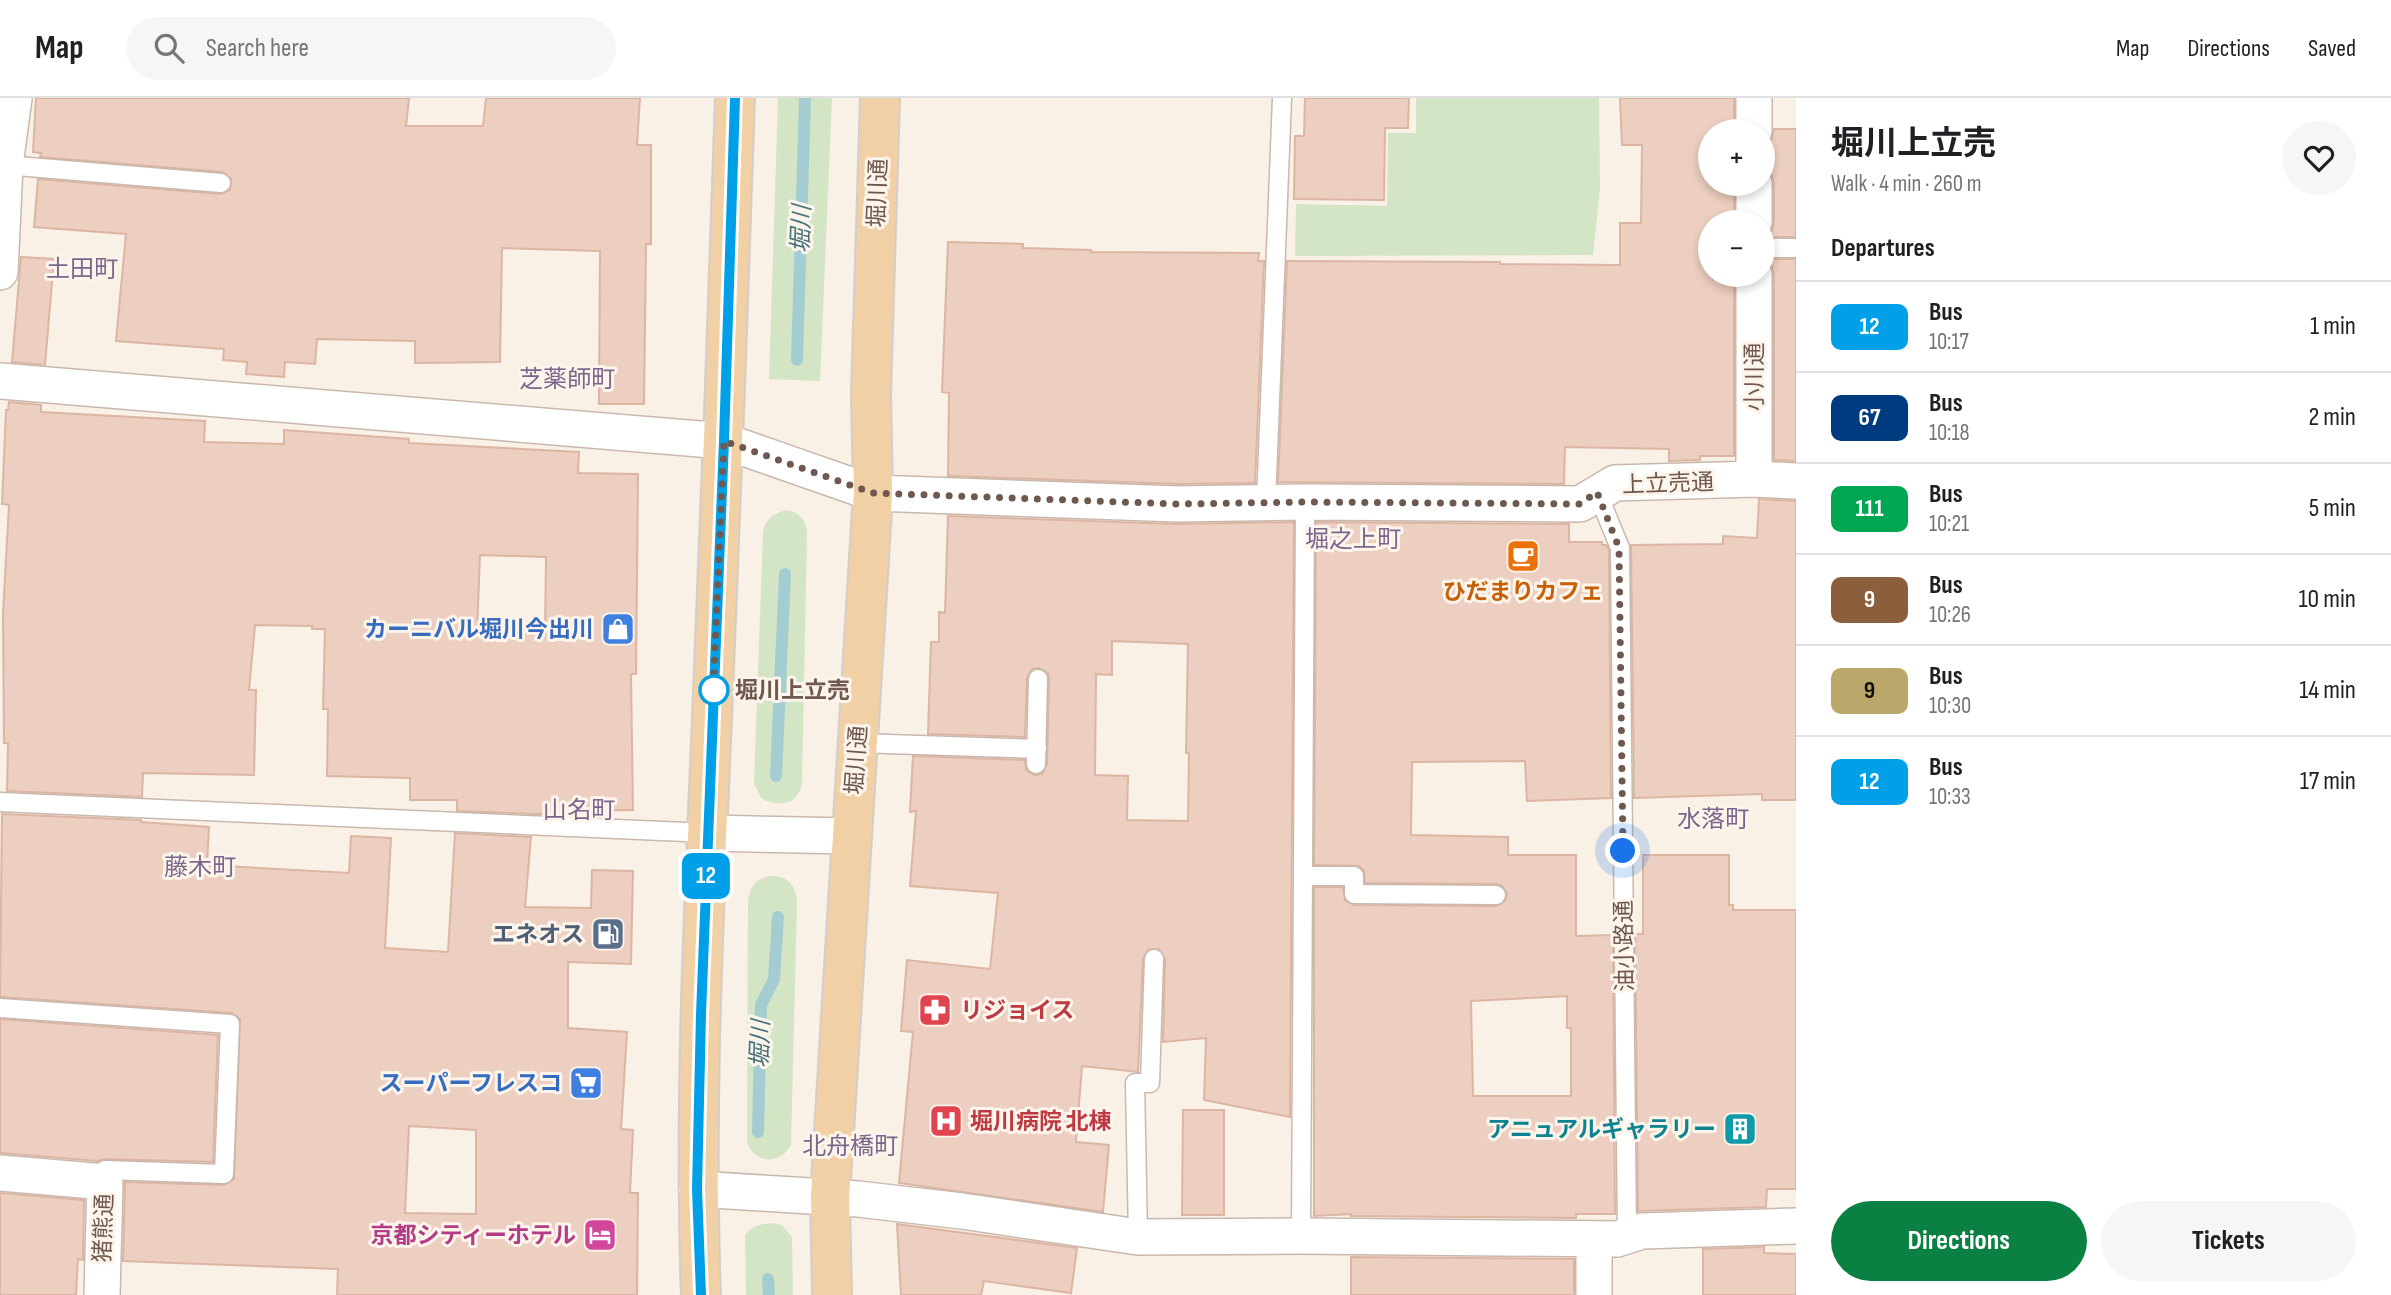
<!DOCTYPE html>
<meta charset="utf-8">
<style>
:root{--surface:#fff;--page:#f6f6f6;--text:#202124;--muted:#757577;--line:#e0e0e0;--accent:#0b8043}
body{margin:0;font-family:"Sofia Sans Condensed","Noto Sans JP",sans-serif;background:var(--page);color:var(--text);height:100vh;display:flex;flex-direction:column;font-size:26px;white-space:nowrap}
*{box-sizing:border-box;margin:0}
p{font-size:23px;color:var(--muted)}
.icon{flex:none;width:38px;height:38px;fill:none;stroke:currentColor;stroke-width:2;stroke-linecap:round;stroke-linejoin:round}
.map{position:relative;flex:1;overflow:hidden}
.side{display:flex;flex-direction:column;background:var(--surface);width:595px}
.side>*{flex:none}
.badge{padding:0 14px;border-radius:10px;font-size:24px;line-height:46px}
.tools{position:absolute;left:1698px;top:21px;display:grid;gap:14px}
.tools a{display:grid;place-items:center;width:77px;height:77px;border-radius:50%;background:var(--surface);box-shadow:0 4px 10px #0003;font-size:35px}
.you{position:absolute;width:35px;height:35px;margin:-18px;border:5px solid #fff;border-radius:50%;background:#1a73e8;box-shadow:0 0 0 10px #1a73e833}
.map>.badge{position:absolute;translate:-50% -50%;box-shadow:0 0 0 4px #fff}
h2{padding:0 35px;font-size:26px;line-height:63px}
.round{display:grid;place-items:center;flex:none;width:74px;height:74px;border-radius:37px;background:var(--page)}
.overview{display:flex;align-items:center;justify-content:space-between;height:119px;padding:0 35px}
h1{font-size:33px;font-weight:700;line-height:52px}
.button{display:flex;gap:14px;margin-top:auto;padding:14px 35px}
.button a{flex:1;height:80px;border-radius:42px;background:var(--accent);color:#fff;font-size:28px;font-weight:700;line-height:80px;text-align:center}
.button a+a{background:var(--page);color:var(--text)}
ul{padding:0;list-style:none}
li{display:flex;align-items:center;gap:21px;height:91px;padding:0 35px;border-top:2px solid var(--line)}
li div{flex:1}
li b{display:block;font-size:26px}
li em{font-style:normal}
li .badge{min-width:77px;font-weight:700;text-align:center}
header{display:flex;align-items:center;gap:42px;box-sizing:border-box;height:98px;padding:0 35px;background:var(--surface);border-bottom:2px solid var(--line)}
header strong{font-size:33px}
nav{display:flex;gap:38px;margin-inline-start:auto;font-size:24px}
.search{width:490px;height:63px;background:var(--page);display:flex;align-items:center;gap:18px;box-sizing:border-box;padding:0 24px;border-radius:38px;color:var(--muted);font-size:26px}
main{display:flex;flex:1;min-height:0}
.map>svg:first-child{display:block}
.green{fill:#d4e5c6}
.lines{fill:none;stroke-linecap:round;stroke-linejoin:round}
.stream{stroke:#a4cdd1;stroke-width:12}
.building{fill:#eccfc0;stroke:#dcb5a3;stroke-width:2;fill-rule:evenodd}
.service-casing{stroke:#c9b8ad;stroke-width:21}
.minor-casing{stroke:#c9b8ad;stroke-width:38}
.primary-casing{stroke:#d4cdca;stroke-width:42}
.service{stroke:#fff;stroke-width:18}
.minor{stroke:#fff;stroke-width:35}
.primary{stroke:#f1d0a5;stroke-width:38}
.line-casing{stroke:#fff;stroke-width:16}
.line{stroke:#00a0e9;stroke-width:10}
.walk{stroke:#6f584e;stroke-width:7;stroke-dasharray:0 12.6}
.stop-dot{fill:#fff;stroke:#00a0e9;stroke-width:3.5}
.labels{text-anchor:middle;stroke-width:6;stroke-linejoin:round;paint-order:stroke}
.street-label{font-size:23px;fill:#6f584e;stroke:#fdf5eb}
.food-label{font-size:23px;font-weight:bold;fill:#c56008;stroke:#fdf5eb}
.shop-label{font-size:23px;font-weight:bold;fill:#366cbe;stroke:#fdf5eb;text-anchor:end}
.stop-label{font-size:23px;font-weight:bold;fill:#6f584e;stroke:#fdf5eb;text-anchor:start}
.service-label{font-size:23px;font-weight:bold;fill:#4e5e75;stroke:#fdf5eb;text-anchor:end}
.health-label{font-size:23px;font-weight:bold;fill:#be3a42;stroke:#fdf5eb;text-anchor:start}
.culture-label{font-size:23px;font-weight:bold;fill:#0d838f;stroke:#fdf5eb;text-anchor:end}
.hotel-label{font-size:23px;font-weight:bold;fill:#b23c85;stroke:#fdf5eb;text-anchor:end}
.water-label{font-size:24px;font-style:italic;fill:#47747a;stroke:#fdf5eb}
.neighbourhood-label{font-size:24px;fill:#7c668c;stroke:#fdf5eb}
</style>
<header>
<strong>Map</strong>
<div class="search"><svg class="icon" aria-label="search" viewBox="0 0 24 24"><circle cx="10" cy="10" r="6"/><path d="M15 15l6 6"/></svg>Search here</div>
<nav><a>Map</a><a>Directions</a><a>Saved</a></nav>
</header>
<main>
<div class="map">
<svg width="1796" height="1197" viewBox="0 0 1796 1197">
<rect width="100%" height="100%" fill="#f9f0e6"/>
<!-- green -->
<path class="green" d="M 778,0 L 832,0 L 820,283 L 769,281 Z
M 1416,0 L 1599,0 L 1600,91 L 1593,157 L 1295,158 L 1296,106 L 1387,108 L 1388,35 L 1416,35 Z
M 786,412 C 799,414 805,421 807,433 L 802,686 C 797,707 779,710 761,700 L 754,685 L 763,435 C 765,421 773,416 786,412 Z
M 769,778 C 787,778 795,785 797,803 L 791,1047 C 780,1067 756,1066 747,1045 L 748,803 C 750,788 755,782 769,778 Z
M 772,1125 L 782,1127 L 792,1139 L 793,1197 L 746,1197 L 745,1137 C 751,1128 761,1126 772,1125 Z"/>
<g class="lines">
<!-- stream -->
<path class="stream" d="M 797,262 L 805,0
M 776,678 L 785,476
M 758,1034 L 761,907 L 774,881 L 778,819
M 768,1181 L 769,1197"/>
</g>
<!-- building -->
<path class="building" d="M 36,0 L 409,0 L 406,28 L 483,28 L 486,0 L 640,0 L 637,47 L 651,47 L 651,146 L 646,146 L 644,306 L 599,306 L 600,153 L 502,150 L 500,264 L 415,265 L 415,243 L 317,241 L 315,266 L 285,264 L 284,279 L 246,276 L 247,264 L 223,262 L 224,251 L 116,243 L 126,136 L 34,129 L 38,81 L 220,96 L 230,92 L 231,81 L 222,74 L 40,59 L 41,55 L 33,54 Z
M 1305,0 L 1409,0 L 1408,30 L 1385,30 L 1384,102 L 1294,101 L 1295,38 L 1304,38 Z
M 1620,0 L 1734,0 L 1734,33 L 1710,33 L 1710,86 L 1734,86 L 1734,124 L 1710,124 L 1710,177 L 1734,177 L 1734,358 L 1700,358 L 1700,362 L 1669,363 L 1669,351 L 1565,349 L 1564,386 L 1278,384 L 1287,163 L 1500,164 L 1500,166 L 1620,167 L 1620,125 L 1641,125 L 1642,47 L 1622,47 Z
M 1774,31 L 1796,31 L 1796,139 L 1767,139 L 1772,133 L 1774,124 L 1774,86 L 1771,75 L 1762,68 L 1762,51 L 1771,44 Z
M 948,144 L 1023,146 L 1023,150 L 1091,152 L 1091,154 L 1259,155 L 1258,163 L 1264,163 L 1255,385 L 1177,386 L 948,378 L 949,295 L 942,294 Z
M 21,159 L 54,161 L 45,267 L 12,264 Z
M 1766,161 L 1796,161 L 1796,363 L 1774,362 L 1774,177 L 1772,168 Z
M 9,304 L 41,307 L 41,314 L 205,323 L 204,344 L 284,346 L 284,332 L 409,341 L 409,345 L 579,354 L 578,375 L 638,376 L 636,576 L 631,576 L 633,712 L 564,713 L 564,717 L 457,713 L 457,702 L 410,702 L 410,680 L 327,678 L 328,611 L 323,611 L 325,531 L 312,531 L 312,528 L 255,527 L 249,592 L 256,592 L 254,677 L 143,675 L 142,699 L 7,693 L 8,645 L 4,645 L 3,516 L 9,407 L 2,406 L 6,312 L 8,312 ZM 480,457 L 546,459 L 545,537 L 477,534 Z
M 1759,401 L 1796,403 L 1796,702 L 1762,702 L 1762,696 L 1634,700 L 1631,447 L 1723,446 L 1723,438 L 1757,440 Z
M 948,418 L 1176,426 L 1294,424 L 1290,1019 L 1204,1002 L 1206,940 L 1163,944 L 1165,861 L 1159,851 L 1149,851 L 1143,861 L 1138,974 L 1082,968 L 1076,1044 L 1109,1047 L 1103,1114 L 899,1085 L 913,934 L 901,933 L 907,862 L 990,871 L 998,795 L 910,788 L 916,713 L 910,714 L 913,658 L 1025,662 L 1026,672 L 1035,677 L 1042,676 L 1047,666 L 1049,581 L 1048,575 L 1039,570 L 1032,571 L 1027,580 L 1025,639 L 928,636 L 931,544 L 939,544 L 939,514 L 945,515 ZM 1112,543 L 1188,546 L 1186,655 L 1189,655 L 1188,723 L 1127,722 L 1128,678 L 1095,677 L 1096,576 L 1112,577 Z
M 1316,424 L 1569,426 L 1569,444 L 1602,444 L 1602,447 L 1606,447 L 1609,452 L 1611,700 L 1527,703 L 1525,663 L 1412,664 L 1411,737 L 1508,739 L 1508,757 L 1576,757 L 1576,838 L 1613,837 L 1615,1116 L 1576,1116 L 1576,1120 L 1351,1118 L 1351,1116 L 1314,1118 L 1314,789 L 1343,789 L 1345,802 L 1354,807 L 1496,808 L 1505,803 L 1507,796 L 1502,788 L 1496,786 L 1365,785 L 1364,773 L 1359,768 L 1314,767 ZM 1567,898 L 1567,930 L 1571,930 L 1571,998 L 1473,998 L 1471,903 Z
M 2,716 L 141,722 L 141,724 L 209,729 L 207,767 L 349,775 L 351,738 L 391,740 L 385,850 L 448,854 L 455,735 L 531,739 L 525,809 L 591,810 L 592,772 L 633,773 L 631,866 L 568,864 L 568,930 L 627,934 L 621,1031 L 633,1032 L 630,1095 L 638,1095 L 637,1197 L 337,1197 L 338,1171 L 123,1163 L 125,1084 L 224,1087 L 234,1081 L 240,921 L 231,915 L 0,899 ZM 409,1028 L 476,1032 L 476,1116 L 405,1115 Z
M 1643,757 L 1729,757 L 1729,807 L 1733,807 L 1733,812 L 1796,812 L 1796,1091 L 1767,1091 L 1766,1109 L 1638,1113 L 1635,836 L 1643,836 Z
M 0,921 L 218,937 L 213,1064 L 105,1061 L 98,1063 L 0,1055 Z
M 1183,1012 L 1224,1012 L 1224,1117 L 1182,1117 Z
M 0,1095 L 84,1102 L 83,1162 L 78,1161 L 76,1197 L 0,1197 Z
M 897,1126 L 1077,1150 L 1071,1195 L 984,1183 L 981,1197 L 901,1197 Z
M 1764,1149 L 1764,1155 L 1796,1156 L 1796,1197 L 1703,1197 L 1703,1151 Z
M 1351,1159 L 1574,1161 L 1574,1197 L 1351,1197 Z"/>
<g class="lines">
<defs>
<path id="service" d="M 5,67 L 221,85
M 1762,150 L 1796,150
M 1597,394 L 1620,450 L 1627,1138
M 1266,404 L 1282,0
M 857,645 L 1037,651
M 1036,666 L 1038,581
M 0,704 L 708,735
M 1303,778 L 1354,778 L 1354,796 L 1496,797
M 0,910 L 230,926 L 224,1076 L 105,1072 L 105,1084
M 1301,1138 L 1305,404
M 1138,1139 L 1135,985 L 1150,985 L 1154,861"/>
<path id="minor" d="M 1754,0 L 1754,33
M 1754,86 L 1754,124
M 0,174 L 5,67 L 14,0
M 1754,177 L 1754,381
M 0,283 L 724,343 L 873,395 L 1177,406 L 1305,404 L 1580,406 L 1615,385 L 1754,381 L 1796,383
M 708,735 L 851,738
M 0,1075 L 105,1084 L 102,1197
M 697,1091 L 858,1101 L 962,1113 L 1138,1139 L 1301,1138 L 1617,1141 L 1642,1133 L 1796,1128
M 1594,1141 L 1594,1197"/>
<path id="primary" d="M 701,1197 C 694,1004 704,812 712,620 C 721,413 728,207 735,0
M 832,1197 L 830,1099 L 873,395 L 871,295 L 880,0"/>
</defs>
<!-- service casing -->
<use href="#service" class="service-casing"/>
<!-- minor casing -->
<use href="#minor" class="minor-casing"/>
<!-- primary casing -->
<use href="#primary" class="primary-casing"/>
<!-- service -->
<use href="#service" class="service"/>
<!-- minor -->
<use href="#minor" class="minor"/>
<!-- primary -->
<use href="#primary" class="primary"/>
</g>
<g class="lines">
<defs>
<path id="line" d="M 701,1197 L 697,1091 L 701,916 L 724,343 L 735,0"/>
</defs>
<!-- line casing -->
<use href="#line" class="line-casing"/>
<!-- line -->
<use href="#line" class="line"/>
<!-- walk -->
<path class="walk" d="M 714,592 L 713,596 L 724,343 L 873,395 L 1177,406 L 1306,404 L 1580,406 L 1597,394 L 1619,450 L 1623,753"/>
</g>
<!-- icons -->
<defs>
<symbol id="cafe-square" viewBox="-11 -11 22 22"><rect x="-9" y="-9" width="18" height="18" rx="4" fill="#e8710a" stroke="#fdf5eb"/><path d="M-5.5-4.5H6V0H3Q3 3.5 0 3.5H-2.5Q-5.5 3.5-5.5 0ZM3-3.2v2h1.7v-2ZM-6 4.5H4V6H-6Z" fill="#fff"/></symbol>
<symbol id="shop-square" viewBox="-11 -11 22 22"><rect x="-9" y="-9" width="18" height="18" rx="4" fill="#3f7fe0" stroke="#fdf5eb"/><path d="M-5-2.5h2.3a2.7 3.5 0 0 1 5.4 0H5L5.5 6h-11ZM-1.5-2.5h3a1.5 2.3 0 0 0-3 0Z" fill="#fff"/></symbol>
<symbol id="fuel-square" viewBox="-11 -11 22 22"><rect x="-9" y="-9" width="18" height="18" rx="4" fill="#5c6f8a" stroke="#fdf5eb"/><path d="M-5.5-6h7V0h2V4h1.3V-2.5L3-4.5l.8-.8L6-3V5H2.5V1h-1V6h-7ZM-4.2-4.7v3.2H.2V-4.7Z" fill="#fff"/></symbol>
<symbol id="pharmacy-square" viewBox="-11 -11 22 22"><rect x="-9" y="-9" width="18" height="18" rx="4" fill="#e0444e" stroke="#fdf5eb"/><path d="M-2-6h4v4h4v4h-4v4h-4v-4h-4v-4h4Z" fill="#fff"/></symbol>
<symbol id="supermarket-square" viewBox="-11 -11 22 22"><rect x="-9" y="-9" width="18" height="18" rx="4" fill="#3f7fe0" stroke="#fdf5eb"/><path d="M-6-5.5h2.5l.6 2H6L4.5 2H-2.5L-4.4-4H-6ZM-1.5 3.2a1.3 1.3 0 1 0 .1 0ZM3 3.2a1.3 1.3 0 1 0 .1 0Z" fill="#fff"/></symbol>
<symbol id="hospital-square" viewBox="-11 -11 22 22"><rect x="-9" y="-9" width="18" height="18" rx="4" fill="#e0444e" stroke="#fdf5eb"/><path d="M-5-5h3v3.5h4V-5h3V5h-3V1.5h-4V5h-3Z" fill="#fff"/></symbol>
<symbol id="building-square" viewBox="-11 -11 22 22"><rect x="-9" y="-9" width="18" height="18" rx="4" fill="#0f9aa8" stroke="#fdf5eb"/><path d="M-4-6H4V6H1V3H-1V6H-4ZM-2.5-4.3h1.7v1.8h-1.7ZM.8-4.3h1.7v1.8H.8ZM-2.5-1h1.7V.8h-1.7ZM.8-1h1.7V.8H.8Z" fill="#fff"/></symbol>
<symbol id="hotel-square" viewBox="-11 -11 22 22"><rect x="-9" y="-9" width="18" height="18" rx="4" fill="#d1479c" stroke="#fdf5eb"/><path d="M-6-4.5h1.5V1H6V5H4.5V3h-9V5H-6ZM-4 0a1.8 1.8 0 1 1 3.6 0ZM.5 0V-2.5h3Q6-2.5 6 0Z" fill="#fff"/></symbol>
</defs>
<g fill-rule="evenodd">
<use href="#cafe-square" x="1504" y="439" width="38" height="38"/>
<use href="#shop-square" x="599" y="512" width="38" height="38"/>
<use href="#fuel-square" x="589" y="817" width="38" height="38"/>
<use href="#pharmacy-square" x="916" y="893" width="38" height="38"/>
<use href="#supermarket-square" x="567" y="966" width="38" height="38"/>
<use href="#hospital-square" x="927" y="1004" width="38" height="38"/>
<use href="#building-square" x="1721" y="1012" width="38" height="38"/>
<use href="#hotel-square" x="581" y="1118" width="38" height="38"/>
</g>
<!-- markers -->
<circle class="stop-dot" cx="714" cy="592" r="14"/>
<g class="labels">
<!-- street labels -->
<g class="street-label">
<text transform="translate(877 95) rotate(-88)" y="8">堀川通</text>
<text transform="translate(1754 279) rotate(-90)" y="8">小川通</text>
<text transform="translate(1668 385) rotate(-2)" y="8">上立売通</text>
<text transform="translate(856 662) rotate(-86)" y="8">堀川通</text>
<text transform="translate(1624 848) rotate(-91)" y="8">油小路通</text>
<text transform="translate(103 1130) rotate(-88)" y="8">猪熊通</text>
</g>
<!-- food labels -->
<g class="food-label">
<text x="1523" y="501">ひだまりカフェ</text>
</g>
<!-- shop labels -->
<g class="shop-label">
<text x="594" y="539">カーニバル堀川今出川</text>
<text x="562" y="993">スーパーフレスコ</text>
</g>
<!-- stop labels -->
<g class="stop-label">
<text x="735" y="600">堀川上立売</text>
</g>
<!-- service labels -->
<g class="service-label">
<text x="584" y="844">エネオス</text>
</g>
<!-- health labels -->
<g class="health-label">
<text x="960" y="920">リジョイス</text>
<text x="970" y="1031">堀川病院 北棟</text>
</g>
<!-- culture labels -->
<g class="culture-label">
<text x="1716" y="1039">アニュアルギャラリー</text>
</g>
<!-- hotel labels -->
<g class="hotel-label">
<text x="576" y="1145">京都シティーホテル</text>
</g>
<!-- water labels -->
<g class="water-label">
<text transform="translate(801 131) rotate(-88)" y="8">堀川</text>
<text transform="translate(760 946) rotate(-88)" y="8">堀川</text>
</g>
<!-- neighbourhood labels -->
<g class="neighbourhood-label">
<text x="82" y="179">土田町</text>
<text x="567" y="289">芝薬師町</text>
<text x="1353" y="449">堀之上町</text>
<text x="579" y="720">山名町</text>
<text x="1713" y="729">水落町</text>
<text x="200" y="777">藤木町</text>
<text x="850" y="1056">北舟橋町</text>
</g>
</g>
</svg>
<div class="tools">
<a>+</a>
<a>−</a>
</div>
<div class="you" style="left:1623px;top:753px"></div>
<b class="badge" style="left:706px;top:778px;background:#00a0e9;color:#fff">12</b>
</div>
<section class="side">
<div class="overview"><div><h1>堀川上立売</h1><p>Walk · 4 min · 260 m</p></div><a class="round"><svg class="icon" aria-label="heart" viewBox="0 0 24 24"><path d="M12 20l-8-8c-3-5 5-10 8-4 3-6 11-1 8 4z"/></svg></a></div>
<h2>Departures</h2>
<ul>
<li><span class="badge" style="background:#00a0e9;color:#fff">12</span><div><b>Bus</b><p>10:17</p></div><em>1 min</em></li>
<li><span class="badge" style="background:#003b80;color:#fff">67</span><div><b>Bus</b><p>10:18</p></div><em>2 min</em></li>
<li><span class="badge" style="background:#00a651;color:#fff">111</span><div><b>Bus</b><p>10:21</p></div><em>5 min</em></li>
<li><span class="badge" style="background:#8b5e3c;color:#fff">9</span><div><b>Bus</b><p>10:26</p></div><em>10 min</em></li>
<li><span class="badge" style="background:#b9a86a;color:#111">9</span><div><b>Bus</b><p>10:30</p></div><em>14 min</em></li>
<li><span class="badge" style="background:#00a0e9;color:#fff">12</span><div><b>Bus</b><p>10:33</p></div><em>17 min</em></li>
</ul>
<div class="button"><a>Directions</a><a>Tickets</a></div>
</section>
</main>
